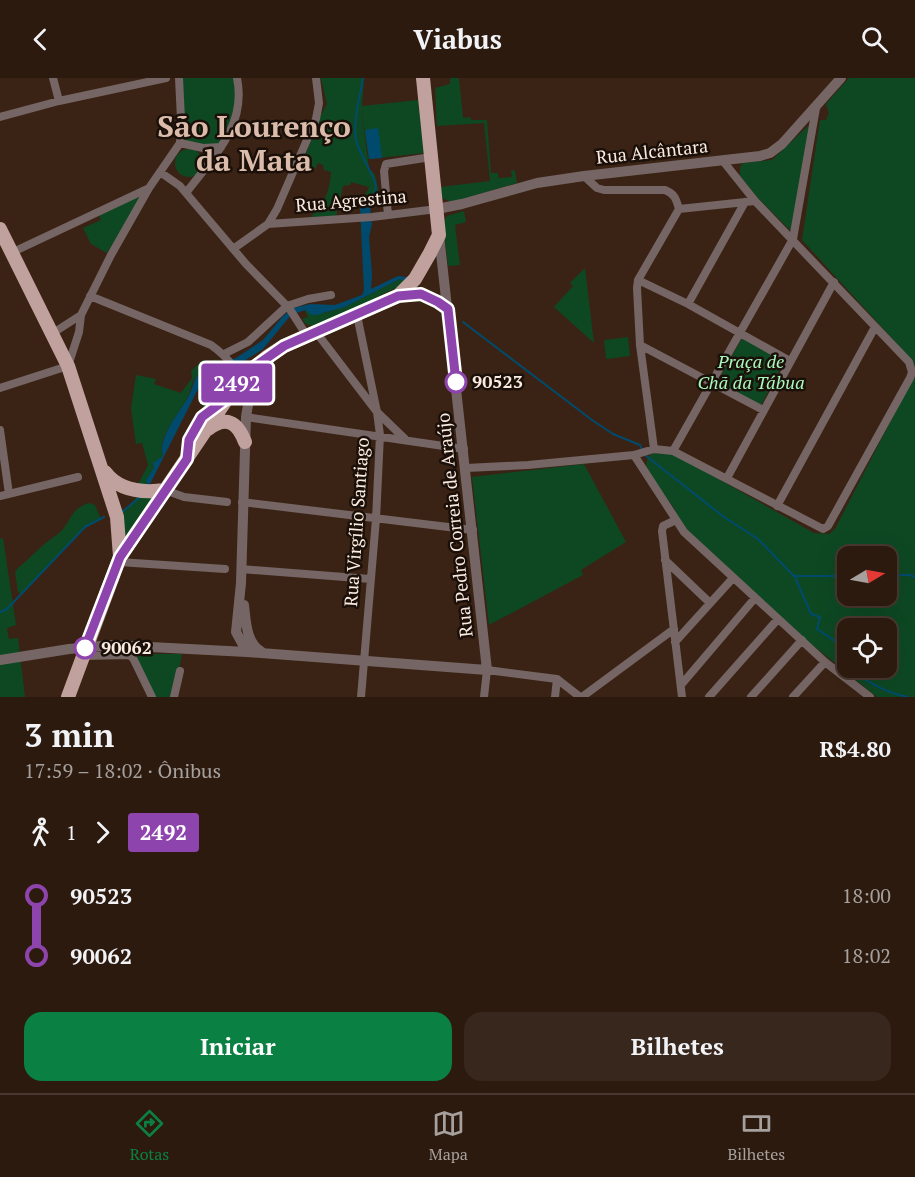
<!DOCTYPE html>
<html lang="pt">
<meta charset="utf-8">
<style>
:root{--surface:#2c1a0f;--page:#38271d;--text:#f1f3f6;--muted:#a6a19e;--line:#48382f;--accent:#0b8043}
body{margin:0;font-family:"PT Serif",serif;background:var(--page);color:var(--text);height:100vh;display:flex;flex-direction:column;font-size:22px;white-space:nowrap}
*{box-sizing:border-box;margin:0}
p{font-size:20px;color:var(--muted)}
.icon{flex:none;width:33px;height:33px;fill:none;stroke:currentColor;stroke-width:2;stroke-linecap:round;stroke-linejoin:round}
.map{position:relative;height:619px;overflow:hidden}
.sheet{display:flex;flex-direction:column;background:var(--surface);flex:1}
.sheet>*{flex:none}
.badge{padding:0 12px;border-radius:4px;font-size:21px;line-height:39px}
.needle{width:39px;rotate:80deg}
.fabs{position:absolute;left:837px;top:468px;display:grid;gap:12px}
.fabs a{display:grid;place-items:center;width:60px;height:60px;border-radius:12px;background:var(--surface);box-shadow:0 6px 24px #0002,0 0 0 2px var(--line);font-size:30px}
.map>.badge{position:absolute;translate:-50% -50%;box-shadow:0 0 0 3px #fff}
.legs{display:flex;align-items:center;gap:9px;height:66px;padding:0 24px;font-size:20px}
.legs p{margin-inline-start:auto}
.headline{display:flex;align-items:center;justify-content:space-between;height:102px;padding:0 24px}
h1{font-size:33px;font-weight:800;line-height:45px}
.cta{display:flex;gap:12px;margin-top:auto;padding:12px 24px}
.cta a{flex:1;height:69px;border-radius:18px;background:var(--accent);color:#fff;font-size:24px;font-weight:800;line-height:69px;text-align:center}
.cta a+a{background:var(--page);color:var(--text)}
ul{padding:0 24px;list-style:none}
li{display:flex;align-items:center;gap:21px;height:60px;font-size:22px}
li i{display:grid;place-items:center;width:9px;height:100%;margin:0 8px;background:currentColor}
li i::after{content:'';width:15px;height:15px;margin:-8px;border:4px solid;border-radius:50%;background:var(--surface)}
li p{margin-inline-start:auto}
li:first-child i{background:linear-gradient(#0000 50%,currentColor 0)}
li:last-child i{background:linear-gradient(currentColor 50%,#0000 0)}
header{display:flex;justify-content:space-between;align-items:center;height:78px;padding:0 24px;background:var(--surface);font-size:27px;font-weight:800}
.dock{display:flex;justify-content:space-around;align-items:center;height:84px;border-top:2px solid var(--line);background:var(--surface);font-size:16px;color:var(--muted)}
.dock a{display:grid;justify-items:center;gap:3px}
.dock .selected{color:var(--accent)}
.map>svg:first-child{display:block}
.green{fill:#0e4823;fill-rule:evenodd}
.water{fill:#004b6d}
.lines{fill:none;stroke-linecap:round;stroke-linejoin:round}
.stream{stroke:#004b6d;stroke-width:2}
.minor{stroke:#756564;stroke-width:8}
.tertiary{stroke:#756564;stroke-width:10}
.primary{stroke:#c0a19e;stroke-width:14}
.line-1-casing{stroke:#fff;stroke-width:14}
.line-1{stroke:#8e44ad;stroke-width:9}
.stop-1-dot{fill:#fff;stroke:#8e44ad;stroke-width:3}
.labels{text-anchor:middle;stroke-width:5;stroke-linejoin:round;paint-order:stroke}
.street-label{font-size:18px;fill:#fbebe1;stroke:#1a1009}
.park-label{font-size:18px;font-style:italic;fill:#a9fabc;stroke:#1a1009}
.stop-label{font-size:18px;font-weight:bold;fill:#fbebe1;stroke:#1a1009;text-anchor:start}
.town-label{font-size:30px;font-weight:bold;fill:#dbbcaa;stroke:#1a1009}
</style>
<header><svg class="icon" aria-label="back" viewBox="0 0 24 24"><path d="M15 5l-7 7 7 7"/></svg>Viabus<svg class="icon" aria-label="search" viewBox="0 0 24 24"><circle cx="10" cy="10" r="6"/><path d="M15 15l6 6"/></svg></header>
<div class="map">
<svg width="915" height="619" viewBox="0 0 915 619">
<rect width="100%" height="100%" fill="#3a2314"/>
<!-- green -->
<path class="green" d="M 181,0 L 234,0 L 237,12 L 232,46 L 218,67 L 203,68 L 183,63 Z
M 321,0 L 364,0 L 362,28 L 418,22 L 424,75 L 369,81 L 361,29 L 369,90 L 375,97 L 379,116 L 370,128 L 359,129 L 369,109 L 351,104 L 350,107 L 343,108 L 336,138 L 311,139 C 325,122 329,117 331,94 L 324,92 L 323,87 L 318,85 L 315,91 L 302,85 L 322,35 L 327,26 Z
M 450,0 L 459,0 L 463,40 L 470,39 L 471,42 L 487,42 L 491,95 L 498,95 L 498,100 L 512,99 L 511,93 L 513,92 L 515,93 L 517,105 L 452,124 L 442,120 L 440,109 L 490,103 L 484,45 L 437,48 L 435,10 L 450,6 Z
M 849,0 L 915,0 L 915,290 L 911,281 L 802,162 L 820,42 L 826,42 L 829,35 L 826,26 Z
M 808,48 L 810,49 L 792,154 L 758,120 L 740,98 L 740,89 L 743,85 L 772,82 Z
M175 85a14 14 0 1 1 28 0a14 14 0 1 1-28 0Z
M 138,118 L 140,122 L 107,175 L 91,166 L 83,150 L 101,142 L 98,136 Z
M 464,133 L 466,144 L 455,147 L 460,187 L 448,188 L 443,145 L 447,138 Z
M 585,190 L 594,265 L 554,229 L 573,208 L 570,205 Z
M 400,201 L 408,204 L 355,230 L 312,248 L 306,246 L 302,241 L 308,239 L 305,233 L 301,232 L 324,235 L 345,229 Z
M 628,259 L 630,278 L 606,281 L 604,262 Z
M 742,260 L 784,284 L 760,329 L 717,305 Z
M 216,281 L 219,285 C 214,289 198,298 195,300 C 192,304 190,314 188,318 C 181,334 156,360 163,378 L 153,386 L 154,390 L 146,407 L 137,408 L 148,387 L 142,365 L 136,366 L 131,330 L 136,297 L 156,301 L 154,306 L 181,315 L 192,300 L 191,293 L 203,282 L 209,284 Z
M 228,292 L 233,300 L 221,320 L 203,332 L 204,318 L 218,306 Z
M 915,296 L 915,619 L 877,619 L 805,561 L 681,446 L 674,430 L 648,394 L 646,387 L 648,379 L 653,375 L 674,376 L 814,455 L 829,456 L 835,451 ZM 848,478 L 886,478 L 886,518 L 848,518 ZM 848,550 L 886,550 L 886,590 L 848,590 Z
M 584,386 L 626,464 L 581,492 L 583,497 L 489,547 L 472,399 Z
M 138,417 L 161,418 L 124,474 L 121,431 L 126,432 Z
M 89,425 L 95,427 L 101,441 L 85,449 L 22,516 L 18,514 L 15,494 L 18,490 C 28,482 37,472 47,464 C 51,460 55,459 59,455 C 72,444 68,432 89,425 Z
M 3,460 L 16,547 L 7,550 L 9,561 L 18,560 L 25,619 L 0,619 L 0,461 Z
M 132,576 L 182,576 L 174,619 L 152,619 Z"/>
<!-- water -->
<path class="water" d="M 378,50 L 382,80 L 369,81 L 365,52 Z
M 370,128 L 372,146 L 369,159 L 372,196 L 371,211 L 398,198 L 407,199 L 404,203 L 400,201 L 345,229 L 316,237 L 312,237 L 305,232 L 291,237 L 263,271 L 239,286 L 223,288 L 201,305 L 148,410 L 146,402 L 154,390 L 153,385 L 163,378 C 157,362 178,336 187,321 C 191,314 193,306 196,299 L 201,298 L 219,285 L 236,280 L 263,262 L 283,238 L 293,230 L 310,226 L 335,227 L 362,217 L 364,212 L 360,129 Z"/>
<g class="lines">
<!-- stream -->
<path class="stream" d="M 363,0 C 360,19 353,42 356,62 C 358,74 377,102 376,109 C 375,116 369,124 366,130
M 463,244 L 592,342 L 613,356 L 640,367 L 642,372
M 645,377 L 724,439 L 758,461 L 795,499 L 811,536 L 820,539 L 817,551 L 835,563 L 848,582
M 122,434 L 140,419
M 886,497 L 910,497 L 915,499
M 794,498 L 848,498
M 0,534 L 7,531 L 85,449 L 104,439
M 853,590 C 862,604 892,616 908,619"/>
<!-- minor -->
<path class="minor" d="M 53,0 L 59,23
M 179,0 L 181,41 L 180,65
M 0,39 L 59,23 L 166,0
M 180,65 L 203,70 L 221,69
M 723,83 L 755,123
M 160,94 L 180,108 L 246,186 L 289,230 L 307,258
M 584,98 L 597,110 L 604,112 L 665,112 C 675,116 676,121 679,131
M 186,115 C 213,79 247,48 237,0
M 388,137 L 384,93 L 386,86 L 431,79
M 268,146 L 372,139 L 437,131
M 233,171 L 268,146 L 277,131 L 316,41 L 319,25 L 316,0
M 13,174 L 149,110 L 180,65
M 638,202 L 688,226 L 790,283
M 90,218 L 211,267 C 231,281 241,297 248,320
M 688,226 L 745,124
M 357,237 L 377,334 L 380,357 L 376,441 L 361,619
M 316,254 L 377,334 L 405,361
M 53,255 L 81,237
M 640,267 L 763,332
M 224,276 L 248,264 L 287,228 L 308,221 L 331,217
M 0,310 L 68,288 L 79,254 L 81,237 L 111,177 L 149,110
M 246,339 L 464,371
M 0,352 L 9,416
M 673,373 L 793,161 L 816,30
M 634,377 L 684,454 L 825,584 L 870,619
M 466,390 L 528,387 L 634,377 L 654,371 L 673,373 L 823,451 L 828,448 L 910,300 L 912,294 L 909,284 L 755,123 L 679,131 L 638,202 L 637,210 L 640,267 L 654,371
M 727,400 L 834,204
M 165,412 L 184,419 L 227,424
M 0,418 L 78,399
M 242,424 L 473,452
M 777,428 L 875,249
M 676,442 L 663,448 L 662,453 L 682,619
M 665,482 L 710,525
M 119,484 L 225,491
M 241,491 L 370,501
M 675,564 L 733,500
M 83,578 L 129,577 L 133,580 L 152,619
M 681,607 L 755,520
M 174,619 L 180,593
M 484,619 L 487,592 L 557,601 L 580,619
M 555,619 L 557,601
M 582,619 L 674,551
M 709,619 L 778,541
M 751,619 L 802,562
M 793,619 L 825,584"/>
<!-- tertiary -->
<path class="tertiary" d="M 437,131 L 462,126 L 537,105 L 584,98 L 760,78 L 770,75 L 782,66 L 841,0
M 398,218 C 419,215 432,218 448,231
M 244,527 C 246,544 246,565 262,574
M 247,574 L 236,554 L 241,505 L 246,339 C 249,319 253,301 264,284
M 0,582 L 69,571 L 112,567 L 247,574 L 487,592 L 439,157"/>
<!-- primary -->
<path class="primary" d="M 0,151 L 68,288 L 117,439 L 120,479
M 208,351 C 226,338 237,343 245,364
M 105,394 C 119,413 143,415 165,412
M 68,619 L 120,479 L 241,300 L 267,279 L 284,268 L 398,218 L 415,201 L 430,175 L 439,157 L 423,0"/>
</g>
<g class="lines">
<defs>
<path id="line-1" d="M 85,570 L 120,479 L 187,381 L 189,362 L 202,339 L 226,321 L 247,294 L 284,268 L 398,218 L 421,216 L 438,224 L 448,231 L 456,304"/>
</defs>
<!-- line-1 casing -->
<use href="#line-1" class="line-1-casing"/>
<!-- line-1 -->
<use href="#line-1" class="line-1"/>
</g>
<!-- markers -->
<g class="stop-1-dot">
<circle cx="456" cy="304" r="10"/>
<circle cx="85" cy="570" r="10"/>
</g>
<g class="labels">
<!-- street labels -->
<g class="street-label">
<text transform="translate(652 74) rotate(-6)" y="6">Rua Alcântara</text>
<text transform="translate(351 123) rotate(-5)" y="6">Rua Agrestina</text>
<text transform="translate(357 444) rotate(-86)" y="6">Rua Virgílio Santiago</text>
<text transform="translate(455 447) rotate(-96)" y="6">Rua Pedro Correia de Araújo</text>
</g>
<!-- park labels -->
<g class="park-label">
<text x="751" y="290">Praça de<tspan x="751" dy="21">Chã da Tábua</tspan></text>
</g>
<!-- stop labels -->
<g class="stop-label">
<text x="472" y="310">90523</text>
<text x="101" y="576">90062</text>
</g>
<!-- town labels -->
<g class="town-label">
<text x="254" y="59">São Lourenço<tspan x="254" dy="34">da Mata</tspan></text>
</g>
</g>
</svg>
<div class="fabs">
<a><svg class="needle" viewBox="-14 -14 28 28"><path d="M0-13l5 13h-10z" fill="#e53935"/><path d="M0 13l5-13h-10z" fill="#a6a19e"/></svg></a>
<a><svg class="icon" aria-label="locate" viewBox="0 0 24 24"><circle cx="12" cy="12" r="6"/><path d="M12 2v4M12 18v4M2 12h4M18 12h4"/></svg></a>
</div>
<b class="badge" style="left:237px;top:305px;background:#8e44ad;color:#fff">2492</b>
</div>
<section class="sheet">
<div class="headline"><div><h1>3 min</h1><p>17:59 – 18:02 · Ônibus</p></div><b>R$4.80</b></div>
<div class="legs"><svg class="icon" aria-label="walk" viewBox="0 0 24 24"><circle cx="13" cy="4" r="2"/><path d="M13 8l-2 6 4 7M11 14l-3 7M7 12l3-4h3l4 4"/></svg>1<svg class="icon" aria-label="forward" viewBox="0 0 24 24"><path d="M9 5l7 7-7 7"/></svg><b class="badge" style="background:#8e44ad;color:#fff">2492</b></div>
<ul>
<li><i style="color:#8e44ad"></i><b>90523</b><p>18:00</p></li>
<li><i style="color:#8e44ad"></i><b>90062</b><p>18:02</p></li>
</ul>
<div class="cta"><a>Iniciar</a><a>Bilhetes</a></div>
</section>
<nav class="dock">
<a class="selected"><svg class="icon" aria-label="directions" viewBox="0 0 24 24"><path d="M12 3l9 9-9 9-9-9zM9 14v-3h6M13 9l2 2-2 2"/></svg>Rotas</a>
<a><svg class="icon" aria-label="map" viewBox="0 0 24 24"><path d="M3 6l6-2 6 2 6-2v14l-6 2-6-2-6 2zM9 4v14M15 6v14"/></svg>Mapa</a>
<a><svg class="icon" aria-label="tickets" viewBox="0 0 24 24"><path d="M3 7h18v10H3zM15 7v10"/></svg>Bilhetes</a>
</nav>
